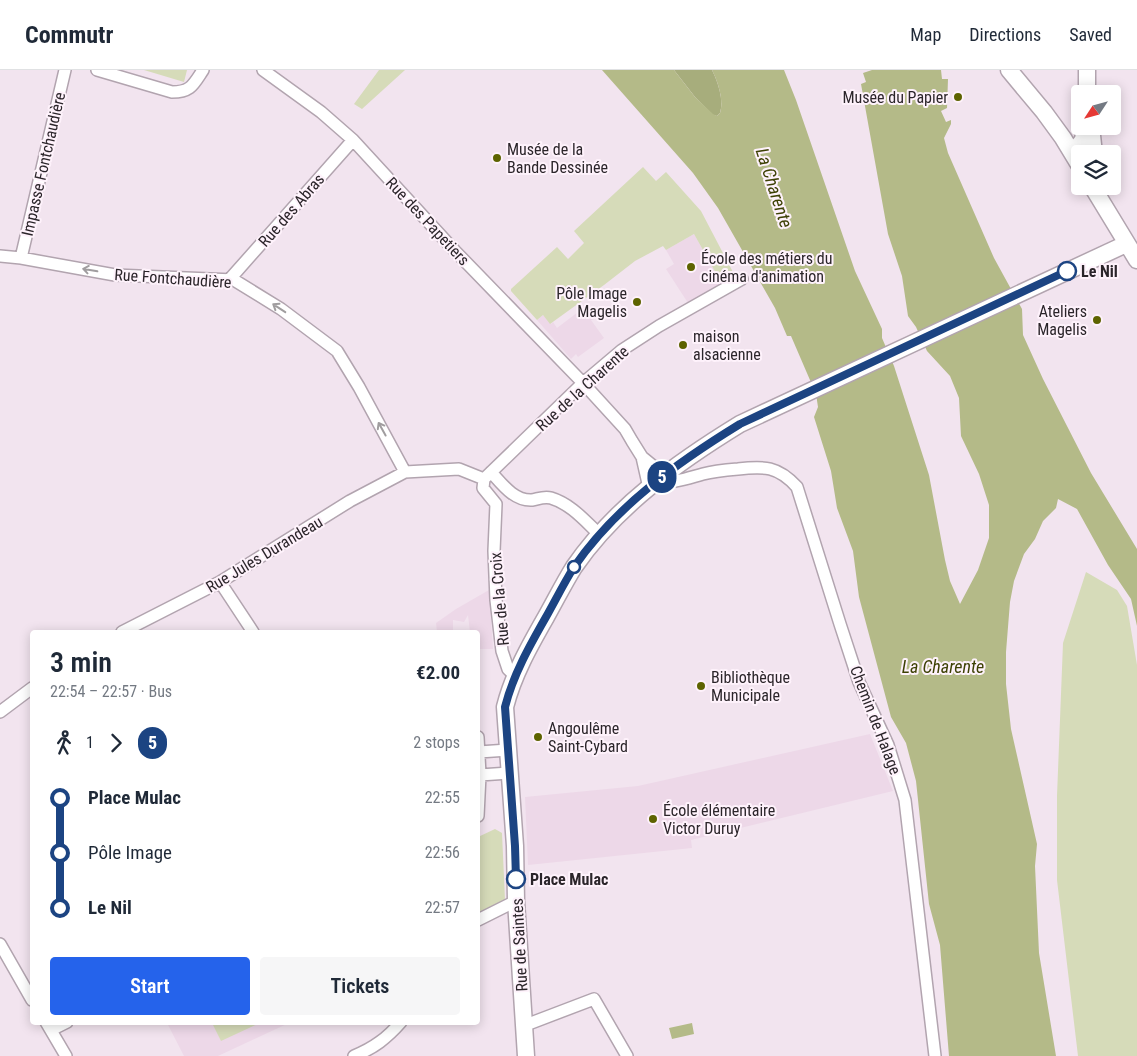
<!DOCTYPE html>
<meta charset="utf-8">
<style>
:root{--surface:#fff;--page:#f6f6f7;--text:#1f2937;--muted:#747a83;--line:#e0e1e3;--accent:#2563eb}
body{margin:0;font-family:"Roboto Condensed",sans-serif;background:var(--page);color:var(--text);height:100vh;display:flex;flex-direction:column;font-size:19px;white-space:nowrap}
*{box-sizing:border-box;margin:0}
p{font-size:16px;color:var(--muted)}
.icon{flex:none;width:28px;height:28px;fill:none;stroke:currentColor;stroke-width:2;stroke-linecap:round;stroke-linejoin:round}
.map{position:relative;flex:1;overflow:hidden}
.side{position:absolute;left:30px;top:560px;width:450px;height:395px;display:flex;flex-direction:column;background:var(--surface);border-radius:5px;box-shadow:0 2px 12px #0003}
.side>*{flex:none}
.badge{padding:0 10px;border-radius:16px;font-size:18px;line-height:32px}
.needle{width:32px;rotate:234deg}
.fabs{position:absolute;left:1071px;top:15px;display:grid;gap:10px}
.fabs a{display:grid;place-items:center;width:50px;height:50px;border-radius:5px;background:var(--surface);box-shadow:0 2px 12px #0003;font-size:25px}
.map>.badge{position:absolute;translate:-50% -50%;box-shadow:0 0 0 2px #fff}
.legs{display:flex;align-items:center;gap:8px;height:55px;padding:0 20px;font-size:16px}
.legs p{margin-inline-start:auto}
.head{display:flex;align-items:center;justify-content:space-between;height:85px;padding:0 20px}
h1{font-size:28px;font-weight:600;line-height:38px}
.cta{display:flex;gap:10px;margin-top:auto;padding:10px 20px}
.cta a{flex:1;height:58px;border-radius:5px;background:var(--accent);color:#fff;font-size:20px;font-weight:600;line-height:58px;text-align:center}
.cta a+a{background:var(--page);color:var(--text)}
ul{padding:0 20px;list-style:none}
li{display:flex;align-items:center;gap:18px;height:55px;font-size:19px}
li i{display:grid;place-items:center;width:8px;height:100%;margin:0 6px;background:currentColor}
li i::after{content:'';width:12px;height:12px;margin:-6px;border:4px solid;border-radius:50%;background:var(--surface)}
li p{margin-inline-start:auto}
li:first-child i{background:linear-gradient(#0000 50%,currentColor 0)}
li:last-child i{background:linear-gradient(currentColor 50%,#0000 0)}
header{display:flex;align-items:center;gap:30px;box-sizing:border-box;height:70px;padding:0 25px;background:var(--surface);border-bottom:1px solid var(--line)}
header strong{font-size:24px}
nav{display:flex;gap:28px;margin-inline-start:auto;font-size:18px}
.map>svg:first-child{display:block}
.built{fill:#edd8e8}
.green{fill:#d6dbb9}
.forest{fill:#a7ad7c}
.water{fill:#b4ba88}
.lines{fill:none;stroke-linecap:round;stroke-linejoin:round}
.street-casing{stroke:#b2a4af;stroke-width:14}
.secondary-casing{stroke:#b2a4af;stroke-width:19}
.street{stroke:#fff;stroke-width:11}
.secondary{stroke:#fff;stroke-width:16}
.oneway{stroke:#a09d9f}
.line-1-casing{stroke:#fff;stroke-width:11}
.line-1{stroke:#1c4482;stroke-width:8}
.poi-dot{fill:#5d6300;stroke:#fef2fb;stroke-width:2}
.stop-1-dot{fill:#fff;stroke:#1c4482;stroke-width:2.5}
.labels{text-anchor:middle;stroke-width:4;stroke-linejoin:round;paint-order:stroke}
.poi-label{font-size:16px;fill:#2b252a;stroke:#fef2fb;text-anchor:start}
.street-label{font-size:16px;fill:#2b252a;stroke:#fef2fb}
.stop-label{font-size:16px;font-weight:bold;fill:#2b252a;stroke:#fef2fb;text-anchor:start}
.water-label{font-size:18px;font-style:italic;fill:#3d4104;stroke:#fef2fb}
</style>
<header>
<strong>Commutr</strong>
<nav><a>Map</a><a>Directions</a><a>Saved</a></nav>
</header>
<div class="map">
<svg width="1137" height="986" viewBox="0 0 1137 986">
<rect width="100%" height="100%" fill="#f2e4ef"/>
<!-- built -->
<path class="built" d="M 694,164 L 722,214 L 688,233 L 666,199 L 674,194 L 666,180 Z
M 582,239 L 589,247 L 593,241 L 597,242 L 598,244 L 597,248 L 591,250 L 604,268 L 578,287 L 576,284 L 571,289 L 537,250 L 543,245 L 551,254 L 553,252 L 557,258 Z
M 489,520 L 493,579 L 478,579 L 478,562 L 470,562 L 468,545 L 464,552 L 453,550 L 453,562 L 437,562 L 436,553 L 456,539 Z
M 870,664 L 893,721 L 691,770 L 692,778 L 528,795 L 525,727 L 638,716 Z
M 167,953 L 289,953 L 218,986 L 184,986 Z"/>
<!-- green -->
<path class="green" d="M 144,0 L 187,0 L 184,12 Z
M 379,0 L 405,0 L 362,39 L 354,34 Z
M 643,97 L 656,111 L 666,102 L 701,141 L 735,206 L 722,214 L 694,164 L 666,180 L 663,176 L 635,191 L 604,215 L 550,254 L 543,245 L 537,250 L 511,221 L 511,219 L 557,177 L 568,189 L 584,173 L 574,161 Z
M 1086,502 L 1117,520 L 1127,536 L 1137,595 L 1137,986 L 1078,986 L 1057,810 L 1057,726 L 1063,573 Z
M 495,759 L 502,763 L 505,830 L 478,843 L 478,767 Z
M 212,953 L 260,953 L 221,971 Z"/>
<!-- forest -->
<path class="forest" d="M 674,0 L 712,0 C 718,12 724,30 720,43 L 717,46 L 713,45 L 695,27 Z"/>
<!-- water -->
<path class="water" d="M 602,0 L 674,0 L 695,27 L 713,44 L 717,46 L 720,43 C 724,30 718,12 712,0 L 784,0 L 796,30 L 855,201 L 882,259 L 882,268 L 894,296 L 929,405 L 945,490 L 950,511 L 960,534 L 978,500 L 989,468 L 989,435 L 979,404 L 961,366 L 959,328 L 950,306 L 927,281 L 916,257 L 908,246 L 902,206 L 888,164 L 861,14 L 866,12 L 863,3 L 872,0 L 941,0 L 942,9 L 948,9 L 947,38 L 941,41 L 946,52 L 951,50 L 951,54 L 944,68 L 948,83 L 994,188 L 1022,239 L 1023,265 L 1043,309 L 1091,403 L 1137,479 L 1137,556 L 1131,529 L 1108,495 L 1077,439 L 1058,429 L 1056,438 L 1043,451 L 1035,469 L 1024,484 L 1014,511 L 1010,532 L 1006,582 L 1006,614 L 1011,659 L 1037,774 L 1035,796 L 1039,883 L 1056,986 L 949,986 L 940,875 L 929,834 L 916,711 L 906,673 L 891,647 L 859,527 L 853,481 L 837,438 L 831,401 L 814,347 L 818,337 L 816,324 L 791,266 L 787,266 L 775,238 L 718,138 L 693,103 Z
M 692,953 L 694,964 L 672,969 L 669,958 Z"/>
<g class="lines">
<defs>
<path id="street" d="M 97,0 L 172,22 C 191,22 193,15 203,0
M 263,0 L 321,42 L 353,70 L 455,181 L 583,313 L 625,359 L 632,371 L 642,387 L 649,418
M 0,186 L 21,188 L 115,205 L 234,210 L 281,239 L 337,281 L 359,317 L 405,402
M 21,188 L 65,0
M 229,210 L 353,70
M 642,387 L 664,405
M 491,402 C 502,414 514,431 532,430 C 538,429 544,426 551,428 C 571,434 585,451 600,465
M 484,409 L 583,313 L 622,280 L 659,256 L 742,209
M 484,409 L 483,418 L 496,434 L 494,481 L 496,530 L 502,581 L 508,599 L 516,607
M 657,411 C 673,414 688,408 703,404 C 714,401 726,400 738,399 C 764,396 778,396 797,417 L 840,554 L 859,612 L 888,675 L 905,730 L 935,986
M 220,512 L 253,562
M 122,562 L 220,512 L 350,431 L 405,402 L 459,399 L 484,409
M 0,642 L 32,618
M 478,667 L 480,705 L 478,746
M 479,682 L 508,680
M 480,705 L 509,703
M 478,850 L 516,831
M 0,874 L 32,930
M 46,952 L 66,986
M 524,953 L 531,953 L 594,929 L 627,986
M 51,960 L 67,952
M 354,986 C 374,978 387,968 401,952"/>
<path id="secondary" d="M 1009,0 L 1044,42 L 1063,68 L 1080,96
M 1087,0 L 1087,24
M 1091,56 L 1094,84
M 1073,83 L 1083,70 L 1085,56
M 1092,116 L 1137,190
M 526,986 L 516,831 L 515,776 L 505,637 C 513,605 530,575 546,547 C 555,531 564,513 574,497 C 616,436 678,392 740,354 L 1126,174"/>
</defs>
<!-- street casing -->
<use href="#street" class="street-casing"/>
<!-- secondary casing -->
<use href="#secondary" class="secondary-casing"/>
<!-- street -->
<use href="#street" class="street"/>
<!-- secondary -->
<use href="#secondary" class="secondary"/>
</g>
<!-- one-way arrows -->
<defs><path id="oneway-shaft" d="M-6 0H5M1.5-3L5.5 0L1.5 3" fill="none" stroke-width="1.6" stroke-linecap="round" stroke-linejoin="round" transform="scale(1.25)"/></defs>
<g class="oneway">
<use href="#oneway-shaft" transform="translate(90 200) rotate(-170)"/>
<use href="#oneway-shaft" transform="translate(279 238) rotate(-147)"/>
<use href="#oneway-shaft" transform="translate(382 359) rotate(-119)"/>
</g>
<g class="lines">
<defs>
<path id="line-1" d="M 516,809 L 515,776 L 505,637 C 513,605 530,575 546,547 C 555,531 564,513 574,497 C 616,436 678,392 740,354 L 1067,201"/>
</defs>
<!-- line-1 casing -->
<use href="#line-1" class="line-1-casing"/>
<!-- line-1 -->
<use href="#line-1" class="line-1"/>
</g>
<!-- markers -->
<g class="poi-dot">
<circle cx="958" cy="27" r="5"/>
<circle cx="497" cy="88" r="5"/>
<circle cx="691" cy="197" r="5"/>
<circle cx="637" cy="232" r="5"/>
<circle cx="1097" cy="250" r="5"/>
<circle cx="683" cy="275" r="5"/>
<circle cx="701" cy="616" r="5"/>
<circle cx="538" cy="667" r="5"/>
<circle cx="653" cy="749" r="5"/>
</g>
<g class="stop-1-dot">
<circle cx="1067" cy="201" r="9"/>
<circle cx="574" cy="497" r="6"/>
<circle cx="516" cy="809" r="9"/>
</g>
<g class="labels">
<!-- poi labels -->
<g class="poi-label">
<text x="948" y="33" text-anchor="end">Musée du Papier</text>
<text x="507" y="85">Musée de la<tspan x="507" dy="18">Bande Dessinée</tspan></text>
<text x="701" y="194">École des métiers du<tspan x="701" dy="18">cinéma d'animation</tspan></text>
<text x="627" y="229" text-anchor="end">Pôle Image<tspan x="627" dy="18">Magelis</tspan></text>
<text x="1087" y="247" text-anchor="end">Ateliers<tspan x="1087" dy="18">Magelis</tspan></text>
<text x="693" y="272">maison<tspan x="693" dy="18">alsacienne</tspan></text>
<text x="711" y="613">Bibliothèque<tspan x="711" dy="18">Municipale</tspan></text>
<text x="548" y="664">Angoulême<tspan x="548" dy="18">Saint-Cybard</tspan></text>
<text x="663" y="746">École élémentaire<tspan x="663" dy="18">Victor Duruy</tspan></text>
</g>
<!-- street labels -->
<g class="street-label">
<text transform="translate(43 94) rotate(-77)" y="6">Impasse Fontchaudière</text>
<text transform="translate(291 140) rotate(-49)" y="6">Rue des Abras</text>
<text transform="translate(428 151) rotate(47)" y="6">Rue des Papetiers</text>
<text transform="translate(173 208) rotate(4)" y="6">Rue Fontchaudière</text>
<text transform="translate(582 318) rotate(-42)" y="6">Rue de la Charente</text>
<text transform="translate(264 484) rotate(-31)" y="6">Rue Jules Durandeau</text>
<text transform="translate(499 529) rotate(-95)" y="6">Rue de la Croix</text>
<text transform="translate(876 650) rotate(69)" y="6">Chemin de Halage</text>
<text transform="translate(519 875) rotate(-93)" y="6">Rue de Saintes</text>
</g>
<!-- stop labels -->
<g class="stop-label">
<text x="1081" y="207">Le Nil</text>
<text x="530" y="815">Place Mulac</text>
</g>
<!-- water labels -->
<g class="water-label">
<text transform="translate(774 118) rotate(72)" y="6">La Charente</text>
<text x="943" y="603">La Charente</text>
</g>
</g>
</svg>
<div class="fabs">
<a><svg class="needle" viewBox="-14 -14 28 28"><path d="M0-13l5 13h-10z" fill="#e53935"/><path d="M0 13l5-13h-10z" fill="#747a83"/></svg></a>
<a><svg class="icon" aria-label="layers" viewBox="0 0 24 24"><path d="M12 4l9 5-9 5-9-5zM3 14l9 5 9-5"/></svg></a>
</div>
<b class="badge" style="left:662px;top:407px;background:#1c4482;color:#fff">5</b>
<section class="side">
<div class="head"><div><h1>3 min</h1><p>22:54 – 22:57 · Bus</p></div><b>€2.00</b></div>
<div class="legs"><svg class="icon" aria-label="walk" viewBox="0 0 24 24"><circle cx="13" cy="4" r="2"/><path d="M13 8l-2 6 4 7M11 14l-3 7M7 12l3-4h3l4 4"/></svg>1<svg class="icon" aria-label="forward" viewBox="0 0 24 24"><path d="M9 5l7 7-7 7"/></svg><b class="badge" style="background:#1c4482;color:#fff">5</b><p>2 stops</p></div>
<ul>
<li><i style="color:#1c4482"></i><b>Place Mulac</b><p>22:55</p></li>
<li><i style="color:#1c4482"></i><span>Pôle Image</span><p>22:56</p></li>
<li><i style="color:#1c4482"></i><b>Le Nil</b><p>22:57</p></li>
</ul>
<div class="cta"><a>Start</a><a>Tickets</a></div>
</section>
</div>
